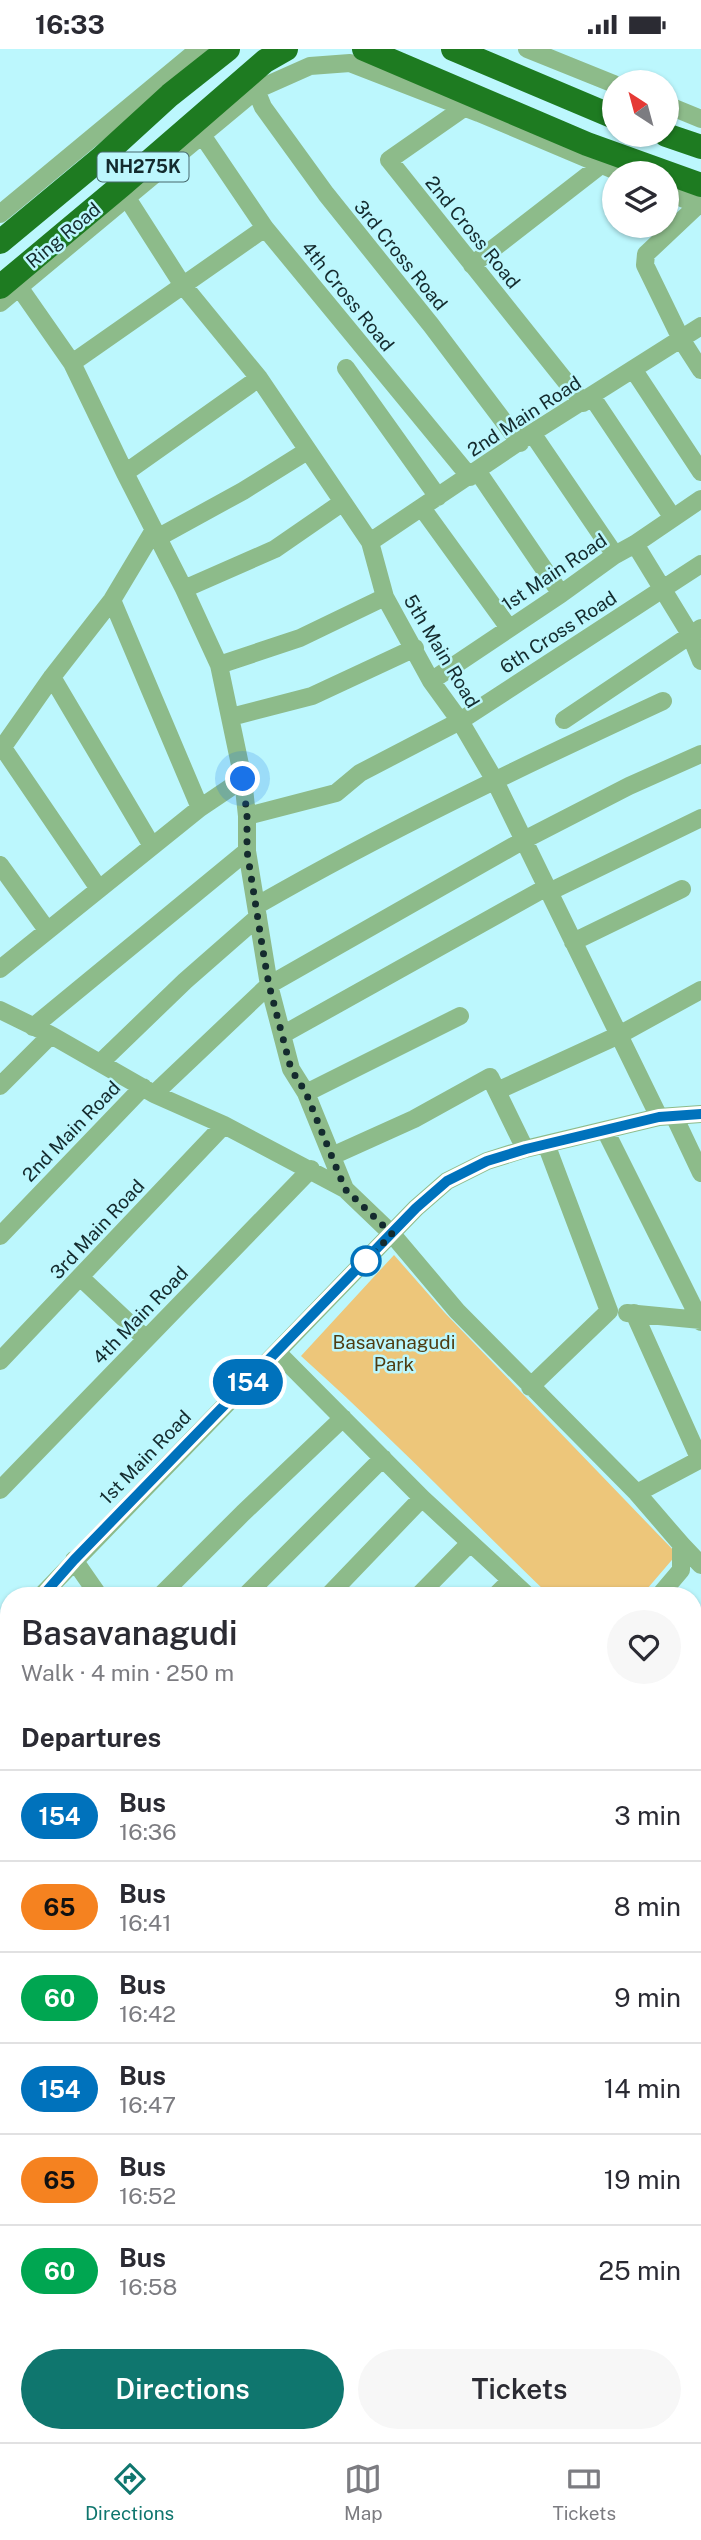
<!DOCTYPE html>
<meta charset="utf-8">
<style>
:root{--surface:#fff;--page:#f7f7f7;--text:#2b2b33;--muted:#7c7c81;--line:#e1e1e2;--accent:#0f766e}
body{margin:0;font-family:"Public Sans",sans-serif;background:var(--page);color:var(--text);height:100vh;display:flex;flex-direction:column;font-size:26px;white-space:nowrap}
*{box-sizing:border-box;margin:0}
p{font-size:23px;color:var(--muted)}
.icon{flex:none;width:38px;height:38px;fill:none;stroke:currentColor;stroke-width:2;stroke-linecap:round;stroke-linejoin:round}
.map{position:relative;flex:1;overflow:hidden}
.sheet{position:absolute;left:0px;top:1538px;width:702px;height:856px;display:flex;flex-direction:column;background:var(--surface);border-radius:28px 28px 0 0;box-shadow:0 2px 5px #0004}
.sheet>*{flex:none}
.badge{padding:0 14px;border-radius:23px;font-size:24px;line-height:46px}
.needle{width:46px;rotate:324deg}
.tools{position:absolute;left:602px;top:21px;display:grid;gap:14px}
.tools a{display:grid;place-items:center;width:77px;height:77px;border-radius:50%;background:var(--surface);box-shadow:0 2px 5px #0004;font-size:35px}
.you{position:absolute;width:35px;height:35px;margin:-18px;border:5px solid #fff;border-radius:50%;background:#1a73e8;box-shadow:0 0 0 10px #1a73e833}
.map>.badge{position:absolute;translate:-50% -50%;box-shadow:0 0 0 4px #fff}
h2{padding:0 21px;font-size:26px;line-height:63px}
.round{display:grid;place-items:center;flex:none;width:74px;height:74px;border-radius:37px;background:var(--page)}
.summary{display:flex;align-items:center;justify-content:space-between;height:119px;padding:0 21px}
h1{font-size:33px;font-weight:600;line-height:52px}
.cta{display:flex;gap:14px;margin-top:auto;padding:14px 21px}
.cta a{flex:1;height:80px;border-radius:42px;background:var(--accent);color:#fff;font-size:28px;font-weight:600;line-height:80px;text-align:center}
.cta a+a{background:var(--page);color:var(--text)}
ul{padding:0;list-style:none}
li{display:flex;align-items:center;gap:21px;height:91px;padding:0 21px;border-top:2px solid var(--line)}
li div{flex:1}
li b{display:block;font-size:26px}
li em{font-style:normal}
li .badge{min-width:77px;font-weight:700;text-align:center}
.status{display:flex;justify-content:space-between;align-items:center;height:49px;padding:0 35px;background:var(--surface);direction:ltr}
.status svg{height:19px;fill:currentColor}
.dock{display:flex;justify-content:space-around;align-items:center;height:98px;border-top:2px solid var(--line);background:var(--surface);font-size:19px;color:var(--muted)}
.dock a{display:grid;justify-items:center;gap:4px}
.dock .on{color:var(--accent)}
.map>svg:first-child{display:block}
.green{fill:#edc67a}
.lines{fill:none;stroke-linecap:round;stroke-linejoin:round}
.minor{stroke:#8dbb8a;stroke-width:18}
.highway{stroke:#1e7b21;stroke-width:24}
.line-casing{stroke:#fff;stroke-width:16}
.line{stroke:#0072bc;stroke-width:10}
.walk{stroke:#142b2e;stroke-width:7;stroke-dasharray:0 12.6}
.stop-dot{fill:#fff;stroke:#0072bc;stroke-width:3.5}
.labels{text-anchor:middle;stroke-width:5;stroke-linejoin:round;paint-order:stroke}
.shield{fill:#bcf7fd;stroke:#46686c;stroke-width:2}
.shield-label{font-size:18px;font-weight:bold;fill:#142b2e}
.street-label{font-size:19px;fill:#142b2e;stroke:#bcf7fd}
.park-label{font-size:19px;fill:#4f3c11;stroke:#bcf7fd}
</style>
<div class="status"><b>16:33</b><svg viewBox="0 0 49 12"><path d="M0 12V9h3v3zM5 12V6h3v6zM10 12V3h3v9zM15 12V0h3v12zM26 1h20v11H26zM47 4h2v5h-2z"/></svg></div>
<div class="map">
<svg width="701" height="2393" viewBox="0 0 701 2393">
<rect width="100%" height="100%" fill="#bcf7fd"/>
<!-- green -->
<path class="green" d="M 394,1206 L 445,1264 L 677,1505 L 641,1547 L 550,1547 C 467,1467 387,1384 301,1307 Z"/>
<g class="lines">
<!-- minor -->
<path class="minor" d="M 527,0 L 614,35
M 256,41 L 263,58 L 326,145 L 431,276 L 520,394
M 667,56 L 701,70
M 465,58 L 389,111 L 583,354
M 202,86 L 265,179 L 470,428
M 667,143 L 701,157
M 127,149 L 182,235 L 259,329 L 370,493 L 385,548 L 431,632 L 460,672 L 494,730 L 659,1068
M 698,156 L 646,205 L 645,216 L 681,290 L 701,321
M 0,165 L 199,0
M 472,216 L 601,116
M 19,238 L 72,314 L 125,424 L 184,540 L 219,616 L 243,730 L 247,767 L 247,802 L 269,936 L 291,1020 L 306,1044 L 345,1140
M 0,254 L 256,41 L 310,17 L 350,14 L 479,64 L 621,124
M 72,314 L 265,179
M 346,319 L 438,448
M 633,320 L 701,423
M 592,348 L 673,469
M 532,384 L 615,506
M 478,423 L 561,545
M 125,424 L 259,329
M 422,459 L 509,579
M 159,488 L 243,442 L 307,402
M 370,493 L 532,384 L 701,277
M 635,495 L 690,585 L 701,612
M 184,540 L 275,500 L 343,453
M 112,551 L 200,759
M 219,616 L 300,589 L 385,548
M 52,628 L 152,797
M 431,632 L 561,545 L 615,506 L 635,495 L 701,450
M 231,668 L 312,647 L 415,599
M 564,671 L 701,579
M 3,699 L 99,840
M 0,702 L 52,628 L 112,551 L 154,481
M 247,767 L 336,744 L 360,724 L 460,672 L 701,515
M 0,816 L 47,881
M 549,843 L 701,769
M 256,857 C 388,781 525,716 663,652
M 573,893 L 682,840
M 0,920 L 200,759 L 243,730
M 0,961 L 51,986 L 154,1045 L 224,1076 L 345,1140 L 392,1185 L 457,1262 L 637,1444 L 681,1495 L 681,1521 L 659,1547
M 33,978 L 247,802
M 282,986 L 547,838
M 100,1014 L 185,932 L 258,868
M 0,1037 L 51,986
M 497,1042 L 619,986 L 701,941
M 306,1044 L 460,967
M 154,1045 L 269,936 L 524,791 L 629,737 L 701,705
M 674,1067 L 701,1124
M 605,1081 L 701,1273
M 546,1095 L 609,1262
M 332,1107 L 414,1070 L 490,1028 L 525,1100
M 0,1187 L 143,1038
M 80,1228 L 146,1290
M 627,1264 L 701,1271
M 634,1264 L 700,1411
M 277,1303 L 422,1449 L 528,1547
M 0,1312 L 224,1076
M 530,1338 L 609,1262
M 0,1441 L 311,1120
M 637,1444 L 701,1410
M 681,1495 L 701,1516
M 74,1511 L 99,1547
M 41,1547 L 416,1159 L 447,1132 L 487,1112 L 525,1100 L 659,1068 L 701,1065
M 160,1547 L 243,1464 L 343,1369
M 245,1547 L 383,1409
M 328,1547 L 422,1449
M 418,1547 L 469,1495
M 495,1547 L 511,1531
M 9,1577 L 6,1580 L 9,1595
M 693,1661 L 700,1670 L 693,1692
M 0,1680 L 9,1671
M 0,1750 L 9,1764
M 0,1814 L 9,1806
M 0,1914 L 9,1906
M 693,1921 L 701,1930
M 0,1945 L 9,1956
M 693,1996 L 701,2007
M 0,2040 L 9,2052
M 0,2101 L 9,2093
M 693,2162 L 701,2177
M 0,2193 L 9,2184
M 0,2207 L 9,2215
M 693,2277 L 701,2272
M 0,2323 L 9,2313
M 693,2366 L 701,2361
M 587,2385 L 593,2393
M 15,2393 L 22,2385
M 128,2393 L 137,2385
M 262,2393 L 273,2385
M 375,2393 L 388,2385
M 503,2393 L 516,2385
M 649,2393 L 661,2385"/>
<!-- highway -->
<path class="highway" d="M 364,0 L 587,95 L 701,136
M 453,0 L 614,68
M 666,86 L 701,98
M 0,193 L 100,110 L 170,46 L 228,0
M 0,238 L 122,136 L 265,12 L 286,0"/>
</g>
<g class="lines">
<defs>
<path id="line" d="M 44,1545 L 74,1511 L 416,1159 L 447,1132 L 487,1112 L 526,1100 L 659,1068 L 701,1065"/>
</defs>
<!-- line casing -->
<use href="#line" class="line-casing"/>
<!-- line -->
<use href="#line" class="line"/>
<!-- walk -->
<path class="walk" d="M 243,730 L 247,767 L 247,802 L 264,908 L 269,936 L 291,1020 L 306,1044 L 345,1140 L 392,1185 L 366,1212"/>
</g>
<!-- markers -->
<circle class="stop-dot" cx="366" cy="1212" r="14"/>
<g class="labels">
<!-- shield labels -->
<rect class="shield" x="97.5" y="103.5" width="91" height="29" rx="5"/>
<g class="shield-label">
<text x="143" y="124">NH275K</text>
</g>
<!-- street labels -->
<g class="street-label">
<text transform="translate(473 183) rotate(51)" y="7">2nd Cross Road</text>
<text transform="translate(63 186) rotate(-40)" y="7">Ring Road</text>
<text transform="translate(401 206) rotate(51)" y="7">3rd Cross Road</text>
<text transform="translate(348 247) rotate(51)" y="7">4th Cross Road</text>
<text transform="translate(524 367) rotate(-33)" y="7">2nd Main Road</text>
<text transform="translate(554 523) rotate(-34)" y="7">1st Main Road</text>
<text transform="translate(558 583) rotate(-33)" y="7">6th Cross Road</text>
<text transform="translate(442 602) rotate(59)" y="7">5th Main Road</text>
<text transform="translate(71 1082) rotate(-46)" y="7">2nd Main Road</text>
<text transform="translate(97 1180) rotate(-47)" y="7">3rd Main Road</text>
<text transform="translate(140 1266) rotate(-46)" y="7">4th Main Road</text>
<text transform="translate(145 1408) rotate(-46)" y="7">1st Main Road</text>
</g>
<!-- park labels -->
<g class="park-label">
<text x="394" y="1300">Basavanagudi<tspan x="394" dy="22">Park</tspan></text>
</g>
</g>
</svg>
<div class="tools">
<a><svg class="needle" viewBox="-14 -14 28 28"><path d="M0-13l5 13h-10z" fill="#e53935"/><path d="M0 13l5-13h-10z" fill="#7c7c81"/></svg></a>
<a><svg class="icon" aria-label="layers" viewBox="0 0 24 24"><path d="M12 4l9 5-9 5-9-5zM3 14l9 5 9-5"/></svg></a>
</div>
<div class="you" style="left:243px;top:730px"></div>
<b class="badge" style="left:248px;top:1333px;background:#0072bc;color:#fff">154</b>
<section class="sheet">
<div class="summary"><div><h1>Basavanagudi</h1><p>Walk · 4 min · 250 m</p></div><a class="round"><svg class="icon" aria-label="heart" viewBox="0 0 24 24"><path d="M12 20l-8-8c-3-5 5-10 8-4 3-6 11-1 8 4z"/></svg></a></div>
<h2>Departures</h2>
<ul>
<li><span class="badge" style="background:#0072bc;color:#fff">154</span><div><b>Bus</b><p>16:36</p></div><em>3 min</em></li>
<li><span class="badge" style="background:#f58220;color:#111">65</span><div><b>Bus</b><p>16:41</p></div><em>8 min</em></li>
<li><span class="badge" style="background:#00a651;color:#fff">60</span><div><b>Bus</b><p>16:42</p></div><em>9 min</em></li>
<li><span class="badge" style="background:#0072bc;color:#fff">154</span><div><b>Bus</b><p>16:47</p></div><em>14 min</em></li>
<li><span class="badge" style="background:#f58220;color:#111">65</span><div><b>Bus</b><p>16:52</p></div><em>19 min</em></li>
<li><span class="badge" style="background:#00a651;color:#fff">60</span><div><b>Bus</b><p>16:58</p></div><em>25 min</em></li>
</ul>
<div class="cta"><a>Directions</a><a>Tickets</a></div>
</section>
</div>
<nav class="dock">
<a class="on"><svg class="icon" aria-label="directions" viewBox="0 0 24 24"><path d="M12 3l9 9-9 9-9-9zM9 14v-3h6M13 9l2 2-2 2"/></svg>Directions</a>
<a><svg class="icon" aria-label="map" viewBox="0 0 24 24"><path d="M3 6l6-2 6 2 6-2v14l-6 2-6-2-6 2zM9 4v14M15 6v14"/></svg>Map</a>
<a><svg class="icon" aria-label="tickets" viewBox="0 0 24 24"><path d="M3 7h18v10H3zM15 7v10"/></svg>Tickets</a>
</nav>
